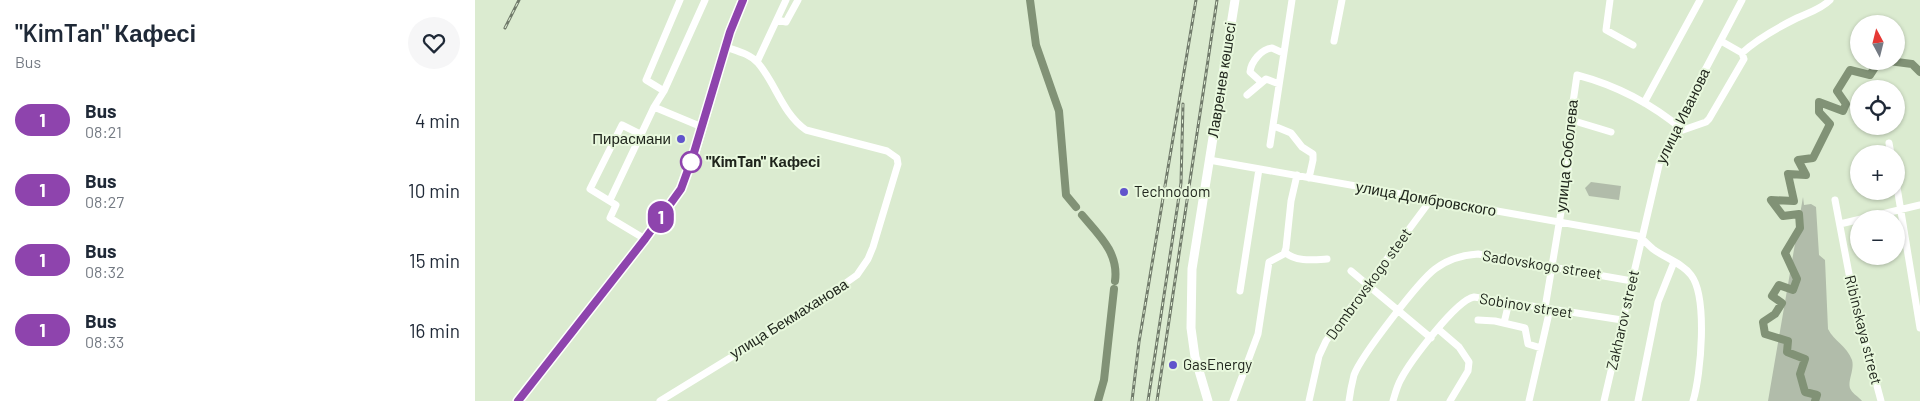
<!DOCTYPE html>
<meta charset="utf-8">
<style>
:root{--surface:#fff;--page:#f6f6f7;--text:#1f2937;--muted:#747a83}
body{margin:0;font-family:Barlow,sans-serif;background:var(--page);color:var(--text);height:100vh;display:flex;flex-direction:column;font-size:19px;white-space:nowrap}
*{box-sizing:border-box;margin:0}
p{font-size:16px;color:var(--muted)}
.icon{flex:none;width:28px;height:28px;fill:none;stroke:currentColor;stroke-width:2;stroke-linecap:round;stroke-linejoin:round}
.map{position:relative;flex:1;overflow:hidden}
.drawer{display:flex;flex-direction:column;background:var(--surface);width:475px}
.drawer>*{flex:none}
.badge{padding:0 10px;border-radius:16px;font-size:18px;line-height:32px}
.needle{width:32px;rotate:353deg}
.fabs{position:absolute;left:1375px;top:15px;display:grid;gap:10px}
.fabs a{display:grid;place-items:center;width:55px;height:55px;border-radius:50%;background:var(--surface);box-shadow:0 1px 4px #0004;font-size:25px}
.map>.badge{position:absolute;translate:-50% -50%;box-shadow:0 0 0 2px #fff}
.round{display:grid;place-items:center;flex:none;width:52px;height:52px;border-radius:26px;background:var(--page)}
.head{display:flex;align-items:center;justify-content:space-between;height:85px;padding:0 15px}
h1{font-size:24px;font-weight:600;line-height:38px}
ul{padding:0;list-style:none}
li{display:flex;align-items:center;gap:15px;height:70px;padding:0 15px}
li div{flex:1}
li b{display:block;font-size:19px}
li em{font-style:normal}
li .badge{min-width:55px;font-weight:700;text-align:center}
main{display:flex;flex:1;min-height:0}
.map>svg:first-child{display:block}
.green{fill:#b1bcaa}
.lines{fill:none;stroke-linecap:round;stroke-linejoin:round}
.river{stroke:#819276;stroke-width:8}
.minor{stroke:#fff;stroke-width:7}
.major{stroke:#fff;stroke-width:9}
.rail-casing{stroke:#717b6b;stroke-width:3}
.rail{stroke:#e8f8dd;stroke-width:1;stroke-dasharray:4;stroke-linecap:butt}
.line-casing{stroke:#fff;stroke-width:11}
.line{stroke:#8e44ad;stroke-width:8}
.poi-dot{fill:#6154cc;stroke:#e8f8dd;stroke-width:2}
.stop-dot{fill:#fff;stroke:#8e44ad;stroke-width:2.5}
.labels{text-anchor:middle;stroke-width:4;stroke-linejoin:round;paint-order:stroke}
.street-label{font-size:15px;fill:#20261d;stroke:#e8f8dd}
.poi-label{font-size:15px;fill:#20261d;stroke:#e8f8dd;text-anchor:start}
.stop-label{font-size:15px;font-weight:bold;fill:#20261d;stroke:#e8f8dd;text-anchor:start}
</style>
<main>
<section class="drawer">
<div class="head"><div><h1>&quot;KimTan&quot; Кафесі</h1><p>Bus</p></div><a class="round"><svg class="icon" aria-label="heart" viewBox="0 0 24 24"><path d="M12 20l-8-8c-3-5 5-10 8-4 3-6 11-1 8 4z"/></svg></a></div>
<ul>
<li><span class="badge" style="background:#8e44ad;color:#fff">1</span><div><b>Bus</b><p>08:21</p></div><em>4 min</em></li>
<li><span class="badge" style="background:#8e44ad;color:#fff">1</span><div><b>Bus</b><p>08:27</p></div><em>10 min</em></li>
<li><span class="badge" style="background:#8e44ad;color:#fff">1</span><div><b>Bus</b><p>08:32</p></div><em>15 min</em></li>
<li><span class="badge" style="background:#8e44ad;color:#fff">1</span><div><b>Bus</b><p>08:33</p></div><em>16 min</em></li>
</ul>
</section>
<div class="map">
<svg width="1445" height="401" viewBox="0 0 1445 401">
<rect width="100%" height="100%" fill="#dbebd0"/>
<!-- green -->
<path class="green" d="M 1116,182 L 1146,186 L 1144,200 L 1114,196 L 1110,188 Z
M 1328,197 L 1329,205 L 1336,204 L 1341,207 L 1344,255 L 1350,260 L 1353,329 C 1359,341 1372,346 1377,360 C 1380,370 1371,383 1376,390 C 1378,394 1384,397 1387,401 L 1293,401 Z"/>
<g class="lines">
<!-- river -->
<path class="river" d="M 555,0 L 561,45 L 584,111 L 591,195 L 601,207
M 1414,61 L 1437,64 L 1445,72
M 607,215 C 624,235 644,253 640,281
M 623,401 L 629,380 L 639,289
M 1340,401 L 1342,395 L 1330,392 L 1325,374 L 1330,359 L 1312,352 L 1313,341 L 1290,334 L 1288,322 L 1300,314 L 1307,303 L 1297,296 L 1304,285 L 1318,290 L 1322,279 L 1310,253 L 1325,228 L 1324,214 L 1308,216 L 1296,200 L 1319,201 L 1313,174 L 1331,175 L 1323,160 L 1338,158 L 1355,124 L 1344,112 L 1344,102 L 1368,111 L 1371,104 L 1362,91 L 1375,70 L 1395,75 L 1404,61"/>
<!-- minor -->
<path class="minor" d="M 1135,0 L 1131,30 L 1158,45
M 302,20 L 311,22 L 323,0
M 859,41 L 867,0
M 1246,41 L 1267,53 C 1282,39 1302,28 1320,19 C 1332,13 1345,10 1355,0
M 282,62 L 311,0
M 786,82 L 775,72 C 776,62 786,49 797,48 L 808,53
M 189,91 L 171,80 L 205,0
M 772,95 L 791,79 L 804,84
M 1169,103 L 1225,0
M 179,107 L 189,91 L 230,0
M 1096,120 L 1136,132
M 799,126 L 816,133 L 827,147 L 838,154 L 838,160 L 834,178
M 167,135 L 147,125 L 115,189 L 141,205 L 135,218 L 170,239
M 1414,143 L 1416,154
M 795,145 L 817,0
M 734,160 L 1163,236 C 1169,240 1173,245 1178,249 C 1190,258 1207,263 1216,275 C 1233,297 1226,375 1218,401
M 1421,181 L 1445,328
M 135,200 L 179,107 L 227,127
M 1360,200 L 1379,300 L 1406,401
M 1365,224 L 1445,205
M 810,252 C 820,262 838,260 852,259
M 876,271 L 956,338
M 765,291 L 784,169
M 1070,308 L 1093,170 L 1095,123 L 1102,75 C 1140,85 1177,104 1208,130 L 1231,122 L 1234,119 L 1269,59 L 1267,53
M 1003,320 L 1020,321 L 1050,328 L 1053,344 L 1066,348
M 1029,323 L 1034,302
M 963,329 L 984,347 L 994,362 L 993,371 L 975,401
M 185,401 L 330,312 L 382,275 L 393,259 L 398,247 L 423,164 L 422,158 L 412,151 L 331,130 C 307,113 301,84 283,63 C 275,54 262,51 251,47
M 758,401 L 783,334 L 794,262 L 809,254 L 811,248 L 816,201 L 822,175
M 834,401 L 844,356 L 851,341 L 955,201
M 874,401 C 875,393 877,383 879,375 C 886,356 944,281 960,269 C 973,259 987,255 1003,254 L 1157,281
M 918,401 C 920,394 922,386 926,379 C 935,362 981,300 999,297 L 1147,320
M 1054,401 L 1075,309
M 1129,401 L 1185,161 L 1219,91 L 1267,0
M 1163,401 L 1183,302 L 1199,262"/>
<!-- major -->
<path class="major" d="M 42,401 L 170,239 L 206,189 L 219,156 L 255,32 L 268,0
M 733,401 L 720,357 L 716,328 L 717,269 L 760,0"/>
<defs>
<path id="rail" d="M 30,28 L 44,0
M 657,401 L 664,342 L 721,0
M 673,401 L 706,183 L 708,104
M 682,401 L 742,0"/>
</defs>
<!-- rail casing -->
<use href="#rail" class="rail-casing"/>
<!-- rail -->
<use href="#rail" class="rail"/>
</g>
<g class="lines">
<defs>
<path id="line" d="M 43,401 L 170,239 L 206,189 L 218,156 L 255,32 L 268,0"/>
</defs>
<!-- line casing -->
<use href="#line" class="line-casing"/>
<!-- line -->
<use href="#line" class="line"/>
</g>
<!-- markers -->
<g class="poi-dot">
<circle cx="206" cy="139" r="5"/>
<circle cx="649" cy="192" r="5"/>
<circle cx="698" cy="365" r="5"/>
</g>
<circle class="stop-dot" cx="216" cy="162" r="10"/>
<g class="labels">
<!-- street labels -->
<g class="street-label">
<text transform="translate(747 80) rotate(-81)" y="5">Лавренев көшесі</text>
<text transform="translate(1208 116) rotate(-64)" y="5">улица Иванова</text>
<text transform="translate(1092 156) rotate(-84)" y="5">улица Соболева</text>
<text transform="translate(951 199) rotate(10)" y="5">улица Домбровского</text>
<text transform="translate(1067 265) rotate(9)" y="5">Sadovskogo street</text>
<text transform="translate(894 284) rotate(-54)" y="5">Dombrovskogo steet</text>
<text transform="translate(1051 306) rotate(9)" y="5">Sobinov street</text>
<text transform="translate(314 319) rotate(-32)" y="5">улица Бекмаханова</text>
<text transform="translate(1148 320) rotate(-77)" y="5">Zakharov street</text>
<text transform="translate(1388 330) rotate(76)" y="5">Ribinskaya street</text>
</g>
<!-- poi labels -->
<g class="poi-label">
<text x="196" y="144" text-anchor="end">Пирасмани</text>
<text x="659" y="197">Technodom</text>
<text x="708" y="370">GasEnergy</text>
</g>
<!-- stop labels -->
<g class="stop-label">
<text x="231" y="167">"KimTan" Кафесі</text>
</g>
</g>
</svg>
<div class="fabs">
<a><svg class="needle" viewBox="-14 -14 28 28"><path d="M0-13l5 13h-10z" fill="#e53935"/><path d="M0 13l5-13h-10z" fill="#747a83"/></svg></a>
<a><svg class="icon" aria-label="locate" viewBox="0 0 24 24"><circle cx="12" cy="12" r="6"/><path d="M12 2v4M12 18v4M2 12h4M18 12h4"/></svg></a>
<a>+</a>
<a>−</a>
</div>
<b class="badge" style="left:186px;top:217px;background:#8e44ad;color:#fff">1</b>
</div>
</main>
